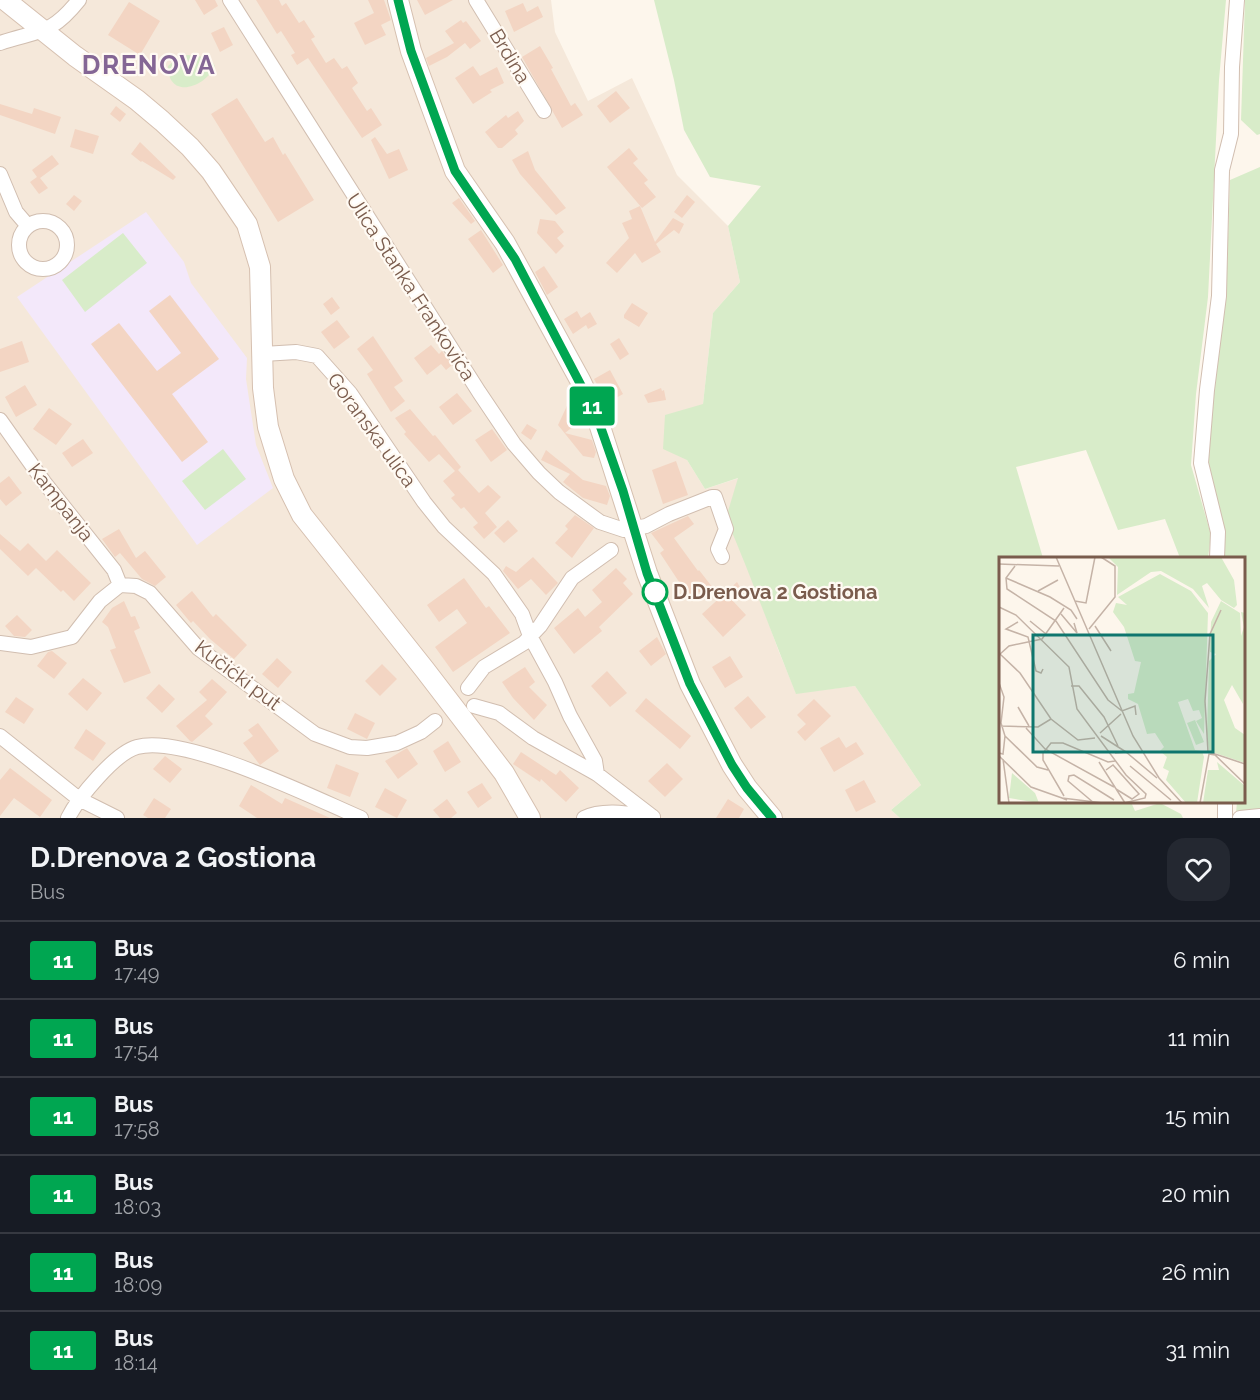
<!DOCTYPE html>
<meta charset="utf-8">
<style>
:root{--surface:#171b24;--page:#242831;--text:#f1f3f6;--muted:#9ea1a6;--line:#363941}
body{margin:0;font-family:Raleway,sans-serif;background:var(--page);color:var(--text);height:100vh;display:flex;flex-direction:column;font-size:22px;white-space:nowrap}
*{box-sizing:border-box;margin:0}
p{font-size:20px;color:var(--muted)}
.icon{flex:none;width:33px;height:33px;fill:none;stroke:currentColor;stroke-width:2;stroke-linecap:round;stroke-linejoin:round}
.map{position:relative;height:818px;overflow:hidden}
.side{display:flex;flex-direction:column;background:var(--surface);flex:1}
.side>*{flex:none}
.badge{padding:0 12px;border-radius:4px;font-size:21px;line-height:39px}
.map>.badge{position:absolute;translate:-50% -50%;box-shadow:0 0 0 3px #fff}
.round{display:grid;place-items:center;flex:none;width:63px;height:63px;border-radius:18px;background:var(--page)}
.overview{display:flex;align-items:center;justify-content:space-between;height:102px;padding:0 30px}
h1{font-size:28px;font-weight:700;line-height:45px}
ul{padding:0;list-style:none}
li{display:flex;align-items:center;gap:18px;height:78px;padding:0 30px;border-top:2px solid var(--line)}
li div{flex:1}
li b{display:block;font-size:22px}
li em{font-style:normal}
li .badge{min-width:66px;font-weight:700;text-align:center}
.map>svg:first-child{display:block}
.residential{fill:#f5e8da}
.education{fill:#f3e8fa}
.green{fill:#d8ecc9}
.building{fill:#f3d5c3}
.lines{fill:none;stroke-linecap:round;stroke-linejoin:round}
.street-casing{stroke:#d1beb0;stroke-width:16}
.secondary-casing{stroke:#d6c0b0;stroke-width:22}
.street{stroke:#fff;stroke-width:14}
.secondary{stroke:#fff;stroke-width:20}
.line-casing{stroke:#fff;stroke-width:14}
.line{stroke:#00a651;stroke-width:9}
.stop-dot{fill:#fff;stroke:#00a651;stroke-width:3}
.labels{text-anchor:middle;stroke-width:4.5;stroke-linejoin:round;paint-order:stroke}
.street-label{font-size:20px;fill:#7a5c4d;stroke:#fffaf3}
.stop-label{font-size:20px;font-weight:bold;fill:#7a5c4d;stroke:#fffaf3;text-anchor:start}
.district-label{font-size:26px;font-weight:bold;letter-spacing:1.5px;fill:#846695;stroke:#fffaf3}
.inset-road{fill:none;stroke:#c5b3a7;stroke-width:1.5}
.view{fill:#0f766e;fill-opacity:0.15;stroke:#0f766e;stroke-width:3}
.inset-edge{fill:none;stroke:#7a5c4d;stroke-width:3}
</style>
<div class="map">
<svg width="1260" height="818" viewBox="0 0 1260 818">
<rect width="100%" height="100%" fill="#fdf6ec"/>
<!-- residential -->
<path class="residential" d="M 0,0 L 551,0 L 555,32 L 588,101 L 632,78 L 677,175 L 728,226 L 740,282 L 713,313 L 703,404 L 687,460 L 705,489 L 739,478 L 753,581 L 779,652 L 796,693 L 855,686 L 921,785 L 891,810 L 900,818 L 0,818 Z"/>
<!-- education -->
<path class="education" d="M 146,212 L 184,262 L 191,283 L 247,358 L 246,379 L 256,445 L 273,488 L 197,545 L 17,297 Z"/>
<!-- green -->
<path class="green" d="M 654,0 L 1226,0 L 1219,80 L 1208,297 L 1196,394 L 1191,465 L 1211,535 L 1208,558 L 1180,558 L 1165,519 L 1118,530 L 1086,450 L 1016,467 L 1043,558 L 1000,558 L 1000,802 L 1131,802 L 1135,811 L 1160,803 L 1181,814 L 1183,818 L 900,818 L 891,810 L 921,785 L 855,686 L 796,694 C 772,635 751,576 726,518 L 738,478 L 705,489 L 687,460 L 663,449 L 665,415 L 703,404 L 713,313 L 740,282 L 728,226 L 761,186 L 710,177 L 684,130 L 674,80 Z
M 1245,0 L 1260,0 L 1260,134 L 1257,135 L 1241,120 Z
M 188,55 C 199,57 210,55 215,66 C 205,88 168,100 168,66 L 179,57 Z
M 1260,167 L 1260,809 L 1236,813 L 1237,802 L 1244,802 L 1244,558 L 1221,558 L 1223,533 L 1208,461 L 1214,386 L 1226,297 L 1230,180 Z
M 123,233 L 147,263 L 85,312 L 62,280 Z
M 223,449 L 246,479 L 205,510 L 182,481 Z"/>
<!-- building -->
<path class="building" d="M 195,0 L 215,0 L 218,6 L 204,15 Z
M 256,0 L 279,0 L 282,6 L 286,3 L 299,23 L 304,20 L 315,37 L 311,39 L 326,63 L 334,58 L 342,69 L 347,66 L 358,83 L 352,88 L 367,111 L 371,108 L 382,125 L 362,138 L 308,58 L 297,65 L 291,55 L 295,53 L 281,31 L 277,34 Z
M 368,0 L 384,0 L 391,20 L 381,25 L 386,35 L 365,45 L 354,23 L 374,13 Z
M 417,0 L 453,0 L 425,15 Z
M 129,2 L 160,21 L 140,55 L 108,35 Z
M 523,3 L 527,12 L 538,6 L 543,17 L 514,32 L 505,11 Z
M 461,20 L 463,23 L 466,21 L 481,41 L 470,49 L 465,43 L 447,57 L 429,66 L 426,58 L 454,43 L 445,31 Z
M 224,27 L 233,45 L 220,52 L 211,33 Z
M 540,46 L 553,68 L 551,69 L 571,106 L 575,103 L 583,115 L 562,128 L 522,57 Z
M 473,66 L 480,76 L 497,67 L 504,83 L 490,90 L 492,92 L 473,104 L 455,78 Z
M 616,91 L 630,108 L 610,123 L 597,106 Z
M 237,98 L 265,142 L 273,137 L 283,155 L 285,153 L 314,200 L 278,222 L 211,114 Z
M 0,104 L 32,114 L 34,108 L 61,117 L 55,134 L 0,115 Z
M 116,106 L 126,114 L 120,122 L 110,114 Z
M 518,111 L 524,121 L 515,130 L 518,134 L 502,148 L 498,148 L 485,132 L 506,115 L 508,118 Z
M 75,129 L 99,136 L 93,154 L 70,147 Z
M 375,137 L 387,154 L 399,149 L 408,170 L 389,179 L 371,140 Z
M 140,142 L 176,177 L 173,180 L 142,161 L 141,162 L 131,154 Z
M 629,148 L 638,159 L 633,163 L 648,180 L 644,183 L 656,197 L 642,208 L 607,167 Z
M 528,151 L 535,170 L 566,208 L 556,215 L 520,174 L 512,160 Z
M 52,155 L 59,164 L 40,178 L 48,188 L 39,194 L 30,182 L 37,177 L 32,170 Z
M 74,195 L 82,201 L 74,211 L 66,204 Z
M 687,195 L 695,202 L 682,218 L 674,212 Z
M 459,198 L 475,221 L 471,224 L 452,203 Z
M 640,206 L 655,242 L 673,218 L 684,224 L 679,234 L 674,230 L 656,244 L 661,252 L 642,263 L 635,253 L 617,273 L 606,263 L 629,238 L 622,223 L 632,219 L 629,211 Z
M 540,219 L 555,221 L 564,232 L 557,238 L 564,246 L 556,254 L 537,233 Z
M 481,230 L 503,265 L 493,273 L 468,239 Z
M 544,266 L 558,287 L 547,295 L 535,272 Z
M 170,295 L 219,359 L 172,394 L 208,442 L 182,462 L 91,344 L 119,323 L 157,371 L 181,353 L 149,311 Z
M 332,297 L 340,308 L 331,315 L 323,304 Z
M 632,303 L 648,313 L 639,327 L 624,318 L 624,315 Z
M 577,311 L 581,318 L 590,312 L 597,324 L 588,329 L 586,325 L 573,334 L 564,319 Z
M 337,320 L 350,337 L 334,349 L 321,332 Z
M 373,336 L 403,381 L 394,387 L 405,401 L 391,412 L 367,374 L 373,370 L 357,349 Z
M 619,338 L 629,354 L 620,360 L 610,344 Z
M 22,341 L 29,362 L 0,372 L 0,349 Z
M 431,345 L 439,354 L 442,351 L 452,365 L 446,370 L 441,364 L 427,375 L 414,358 Z
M 610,370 L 623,394 L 607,403 L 594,379 Z
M 25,385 L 37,405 L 16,417 L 5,397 Z
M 661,388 L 662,391 L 664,390 L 666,400 L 648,403 L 644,395 Z
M 457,393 L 472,411 L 453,425 L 439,407 Z
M 573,393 L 578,404 L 571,409 L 580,421 L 565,433 L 592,440 L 596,452 L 594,458 L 583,456 L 558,425 Z
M 49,408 L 72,424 L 56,445 L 33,429 Z
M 410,409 L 433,436 L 435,435 L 461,467 L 458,470 L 479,493 L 488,485 L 501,497 L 485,513 L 497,527 L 484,539 L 473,527 L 478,523 L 464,507 L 461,509 L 451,498 L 455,495 L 443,481 L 455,471 L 439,454 L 429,462 L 404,434 L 406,432 L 395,418 Z
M 527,424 L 537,430 L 531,440 L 521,433 Z
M 492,429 L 507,450 L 491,462 L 475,440 Z
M 83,439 L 93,453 L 72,467 L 62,453 Z
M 546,450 L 572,471 L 571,473 L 572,471 L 583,480 L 606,486 L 610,496 L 607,505 L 583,498 L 563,482 L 570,474 L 541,460 Z
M 676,461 L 688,495 L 663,504 L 652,470 Z
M 9,476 L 22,493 L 6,506 L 0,499 L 0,483 Z
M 575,515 L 594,528 L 572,558 L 555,543 L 568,529 L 565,526 Z
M 688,516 L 694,524 L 674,538 L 698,571 L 699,570 L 713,588 L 690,595 L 689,592 L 687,594 L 660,553 L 664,550 L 651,533 Z
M 508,520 L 518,531 L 504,543 L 494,533 Z
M 119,529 L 136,558 L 145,551 L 166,577 L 155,586 L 142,579 L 120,553 L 115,557 L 107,546 L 102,539 Z
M 0,534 L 20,551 L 28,543 L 46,561 L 57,550 L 91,583 L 74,601 L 63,590 L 61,592 L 36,568 L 28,576 L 0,549 Z
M 533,557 L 558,583 L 546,595 L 531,579 L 518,589 L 503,571 L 506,566 L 516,572 Z
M 616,568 L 627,579 L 623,583 L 633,594 L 599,627 L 602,631 L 574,654 L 554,628 L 578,608 L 585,617 L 602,602 L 592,590 Z
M 464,578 L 486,608 L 489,606 L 510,633 L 453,672 L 435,647 L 467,623 L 457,609 L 439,622 L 427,605 Z
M 737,582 L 744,594 L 732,600 L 746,615 L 723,637 L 702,614 Z
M 192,591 L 213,617 L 216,614 L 247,645 L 234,659 L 210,639 L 193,621 L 191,623 L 176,605 Z
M 124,601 L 131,617 L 135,616 L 140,628 L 134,631 L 151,673 L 124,683 L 110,650 L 116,648 L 108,627 L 102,622 L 112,608 Z
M 17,615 L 32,630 L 25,637 L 14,636 L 5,626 Z
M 657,637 L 666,654 L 651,666 L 639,651 Z
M 52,651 L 67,663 L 54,679 L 37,666 L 48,652 Z
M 730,656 L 743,677 L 725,688 L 712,667 Z
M 277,658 L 292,672 L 278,688 L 262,674 Z
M 382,664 L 397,679 L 380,696 L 365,681 Z
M 525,667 L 535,682 L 529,687 L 547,705 L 534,720 L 513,698 L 502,682 Z
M 607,671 L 627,693 L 610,707 L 591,686 Z
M 83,678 L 102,693 L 87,711 L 68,694 Z
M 212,679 L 227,692 L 205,716 L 213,724 L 192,742 L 190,741 L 176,726 L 207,700 L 199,692 Z
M 159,684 L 175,699 L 162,713 L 146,698 Z
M 748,696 L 766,717 L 751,729 L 734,708 Z
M 16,697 L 34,709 L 24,724 L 5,712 Z
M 646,698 L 691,736 L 680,749 L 635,711 Z
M 814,699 L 831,716 L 805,741 L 797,732 L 806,724 L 797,715 Z
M 355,713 L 375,723 L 367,739 L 347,729 Z
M 258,723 L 279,751 L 260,765 L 243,743 L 253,736 L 248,730 Z
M 86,729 L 106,743 L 93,761 L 74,748 Z
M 839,737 L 846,748 L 856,742 L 864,754 L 834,772 L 820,748 Z
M 448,741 L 461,762 L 445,772 L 433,751 Z
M 407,748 L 418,764 L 398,779 L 385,761 Z
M 521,752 L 556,775 L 560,770 L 579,788 L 566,802 L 541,779 L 540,782 L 513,764 Z
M 165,756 L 182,769 L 170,783 L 153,769 Z
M 667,763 L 683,779 L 665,797 L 648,781 Z
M 336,764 L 359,773 L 350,797 L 327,788 Z
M 10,768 L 52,800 L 40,817 L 14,798 L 0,816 L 0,780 Z
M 864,780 L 876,802 L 856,812 L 845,790 Z
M 482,783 L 492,798 L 478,808 L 467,792 Z
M 251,785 L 282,804 L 285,798 L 330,818 L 257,818 L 239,806 Z
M 385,788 L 407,800 L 397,818 L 375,807 Z
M 154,798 L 171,809 L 165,818 L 148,818 L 143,815 Z
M 447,799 L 457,813 L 451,818 L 440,818 L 433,810 Z
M 728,799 L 744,809 L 739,818 L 716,818 Z"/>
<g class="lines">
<defs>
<path id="street" d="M 230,0 L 479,392 L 514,444 L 539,473 L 559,492 L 600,522 L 624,530 L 646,526 L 669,514 L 712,497 L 715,497 L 726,529 L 718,549 L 722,557
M 476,0 L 544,111
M 0,43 C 40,30 51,35 79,0
M 0,174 L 16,212 L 28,226
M19 245a24 24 0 1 1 48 0a24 24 0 1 1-48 0Z
M 263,354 L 296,352 L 317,356 L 350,393 L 424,502 L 444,527 L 494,574 L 522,614 L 530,636 L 555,682 L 570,716 L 595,761 L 597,774
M 0,420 L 44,482 L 114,570 L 120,585
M 1217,558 L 1218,532 L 1201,463 L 1207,390 L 1219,296 L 1222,170 L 1231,134 L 1232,67 L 1237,0
M 0,643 L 31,647 L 72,637 L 100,601 L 120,585 L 136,586 L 150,593 L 198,648 L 315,734 L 350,747 L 367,748 L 397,743 L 421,732 L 435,721
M 468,688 L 484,667 L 524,643 L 540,626 L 572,578 L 611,550
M 474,706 L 499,713 L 533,738 L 597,774 L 653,817
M 0,736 L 79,799 L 117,818
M 68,818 C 78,798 115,753 137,747 C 185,734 312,797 361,818
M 584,818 C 604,808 631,814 653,817
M 1225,818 L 1225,802
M 1240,818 L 1260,816"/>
<path id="secondary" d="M 5,0 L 75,56 L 137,100 L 162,121 L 190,147 L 211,171 L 247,224 L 260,267 L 263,388 L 268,427 L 284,479 L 302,515 L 425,670 L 504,773 L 530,818
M 398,0 L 411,51 L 455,171 L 505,243 L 580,380 L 596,414 L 647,573 L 690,684 L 732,765 L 747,788 L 772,818"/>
</defs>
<!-- street casing -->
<use href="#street" class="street-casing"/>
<!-- secondary casing -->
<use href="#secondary" class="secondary-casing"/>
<!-- street -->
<use href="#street" class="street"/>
<!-- secondary -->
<use href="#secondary" class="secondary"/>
</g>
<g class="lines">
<defs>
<path id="line" d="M 398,0 L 411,51 L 455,171 L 515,259 L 596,414 L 623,491 L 647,573 L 690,684 L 732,765 L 747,788 L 772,818"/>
</defs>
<!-- line casing -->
<use href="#line" class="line-casing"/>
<!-- line -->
<use href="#line" class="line"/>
</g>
<!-- markers -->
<circle class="stop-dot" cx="655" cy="592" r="12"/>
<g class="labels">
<!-- street labels -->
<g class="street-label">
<text transform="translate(510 56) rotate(59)" y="7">Brdina</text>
<text transform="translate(411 287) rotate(57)" y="7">Ulica Stanka Frankovića</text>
<text transform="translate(372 430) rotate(54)" y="7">Goranska ulica</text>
<text transform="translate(61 502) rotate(52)" y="7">Kampanja</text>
<text transform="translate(238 675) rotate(37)" y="7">Kučićki put</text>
</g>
<!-- stop labels -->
<g class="stop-label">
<text x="673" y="599">D.Drenova 2 Gostiona</text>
</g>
<!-- district labels -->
<g class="district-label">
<text x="149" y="74">DRENOVA</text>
</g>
</g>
<!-- overview -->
<g transform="translate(999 557)">
<rect width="246" height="246" fill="#fdf6ec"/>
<path d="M 109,0 L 222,0 L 235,23 L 238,48 L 235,51 L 222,43 L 208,26 L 203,29 L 210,51 L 194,32 L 162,14 L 152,15 L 118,38 L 119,10 ZM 161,17 L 192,34 L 209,56 L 205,177 L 197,164 L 203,161 L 200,153 L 194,154 L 189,142 L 179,145 L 196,193 L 203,194 L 205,200 L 198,246 L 187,246 L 167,223 L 170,214 L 164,211 L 168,200 L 161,194 L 165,190 L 156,176 L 148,177 L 139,147 L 129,142 L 129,137 L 135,136 L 142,105 L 136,104 L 125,70 L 114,55 L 117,46 L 128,48 L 119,40 ZM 222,44 L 241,56 L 242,79 L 245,70 L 242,55 L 246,56 L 244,147 L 233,128 L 225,143 L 236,171 L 246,178 L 246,206 L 210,194 L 208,177 L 210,104 L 217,97 L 211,95 L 212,65 ZM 196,163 L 205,185 L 197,188 L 188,166 ZM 218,205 L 246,229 L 246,246 L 204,246 L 209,213 L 220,213 ZM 13,216 L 36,236 L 40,246 L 10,241 Z" fill="#d8ecc9"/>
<path class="inset-road" d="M 57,0 L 134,179 L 160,221 L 183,246M 0,7 L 60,9M 16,9 L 7,21 L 8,32 L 57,64 L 109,143 L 123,154 L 136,149 L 137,158M 7,21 L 51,40 L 72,53 L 78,62M 39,34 L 59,23M 76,44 L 87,46 L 96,0M 0,50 L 17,58 L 70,110 L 78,152 L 127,218 L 147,237 L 146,241 L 125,246M 62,57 L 78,76 L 75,66M 31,64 L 47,77M 19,65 L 7,72 L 29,80 L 37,114 L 42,116 L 44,112M 96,69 L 112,94M 90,72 L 116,40 L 116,9 L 102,0M 1,97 L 21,116 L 52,162 L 79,183 L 96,181M 0,98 L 10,89 L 43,82 L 65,51M 0,126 L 5,140 L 2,166 L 6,179 L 4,197 L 0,196M 72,129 L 80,129 L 105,160 L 119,189M 19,150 L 30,169M 2,169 L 39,170 L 52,162M 27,171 L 46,192 L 115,230M 101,176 L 122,157M 6,179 L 38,210 L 49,213M 102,179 L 127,195M 209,195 L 206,144 L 211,77 L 222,53M 210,195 L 246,207M 116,196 L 127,195 L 158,221M 0,199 L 32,230 L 63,241M 4,202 L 10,246M 100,205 L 126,246M 131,209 L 172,243M 107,213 L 114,208 L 140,237 L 133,242 L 117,232M 65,239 L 44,203 L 44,196 L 52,186 L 64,186 L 109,205 L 116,204M 68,243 L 63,241 L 104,246M 95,246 L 69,224 L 70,219 L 75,218 L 115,243M 201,246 L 210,197 L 216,198 L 246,227"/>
<path class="view" d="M 34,78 L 214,78 L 214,195 L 34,195 Z"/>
<rect width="246" height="246" class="inset-edge"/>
</g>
</svg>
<b class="badge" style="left:592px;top:406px;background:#00a651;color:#fff">11</b>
</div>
<section class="side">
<div class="overview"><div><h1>D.Drenova 2 Gostiona</h1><p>Bus</p></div><a class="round"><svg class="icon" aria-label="heart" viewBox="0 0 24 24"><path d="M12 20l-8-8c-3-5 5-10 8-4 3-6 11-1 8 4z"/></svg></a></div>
<ul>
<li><span class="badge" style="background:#00a651;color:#fff">11</span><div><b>Bus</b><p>17:49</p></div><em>6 min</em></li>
<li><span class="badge" style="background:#00a651;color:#fff">11</span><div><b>Bus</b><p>17:54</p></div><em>11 min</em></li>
<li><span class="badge" style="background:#00a651;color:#fff">11</span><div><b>Bus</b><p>17:58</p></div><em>15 min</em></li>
<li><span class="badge" style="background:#00a651;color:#fff">11</span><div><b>Bus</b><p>18:03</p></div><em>20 min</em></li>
<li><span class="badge" style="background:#00a651;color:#fff">11</span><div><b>Bus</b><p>18:09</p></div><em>26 min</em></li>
<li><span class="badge" style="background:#00a651;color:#fff">11</span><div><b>Bus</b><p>18:14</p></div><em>31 min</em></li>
</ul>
</section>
